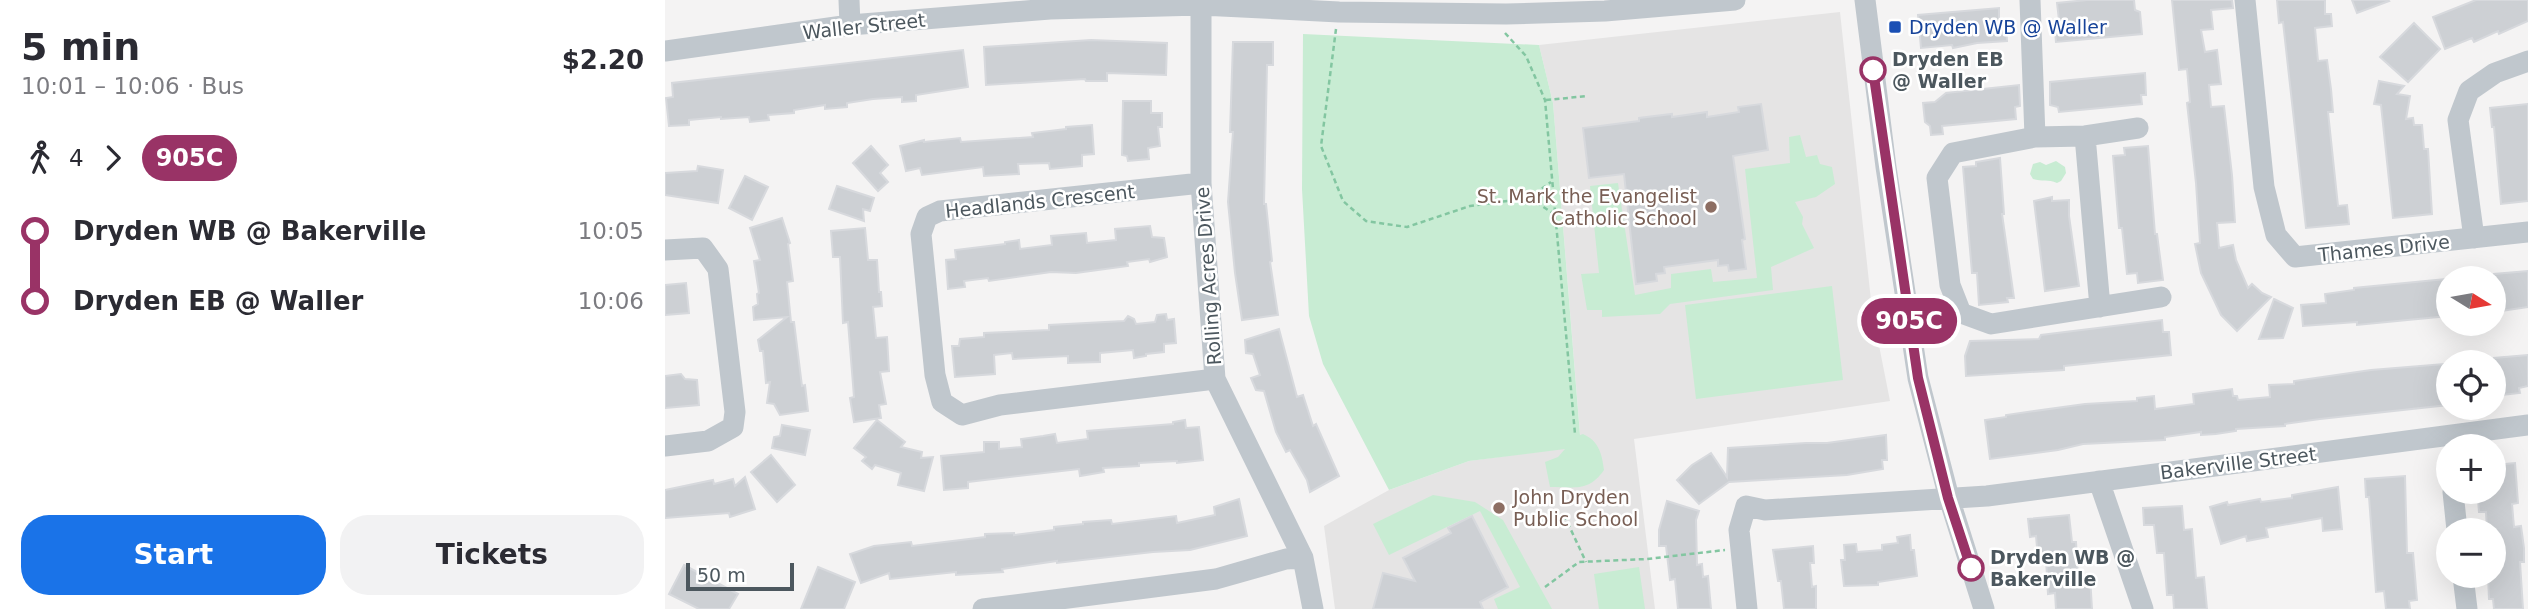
<!DOCTYPE html>
<meta charset="utf-8">
<style>
:root{--surface:#fff;--page:#f2f2f3;--text:#2b2b33;--muted:#7c7c81;--accent:#1a73e8}
body{margin:0;font-family:"DejaVu Sans",sans-serif;background:var(--page);color:var(--text);height:100vh;display:flex;flex-direction:column;font-size:26px;white-space:nowrap}
*{box-sizing:border-box;margin:0}
p{font-size:23px;color:var(--muted)}
.icon{flex:none;width:38px;height:38px;fill:none;stroke:currentColor;stroke-width:2;stroke-linecap:round;stroke-linejoin:round}
.map{position:relative;flex:1;overflow:hidden}
.side{display:flex;flex-direction:column;background:var(--surface);width:665px}
.side>*{flex:none}
.badge{padding:0 14px;border-radius:23px;font-size:24px;line-height:46px}
.needle{width:46px;rotate:101deg}
.fabs{position:absolute;left:1771px;top:266px;display:grid;gap:14px}
.fabs a{display:grid;place-items:center;width:70px;height:70px;border-radius:50%;background:var(--surface);box-shadow:0 7px 28px #0002;font-size:35px}
.scale{position:absolute;left:21px;bottom:18px;width:108px;box-sizing:border-box;padding-left:7px;border:4px solid #4c575e;border-top:0;font-size:19px;line-height:24px;white-space:nowrap;color:#4c575e;-webkit-text-stroke:5px #fff;paint-order:stroke}
.map>.badge{position:absolute;translate:-50% -50%;box-shadow:0 0 0 4px #fff}
.legs{display:flex;align-items:center;gap:10px;height:77px;padding:0 21px;font-size:23px}
.legs p{margin-inline-start:auto}
.overview{display:flex;align-items:center;justify-content:space-between;height:119px;padding:0 21px}
h1{font-size:38px;font-weight:700;line-height:52px}
.action{display:flex;gap:14px;margin-top:auto;padding:14px 21px}
.action a{flex:1;height:80px;border-radius:28px;background:var(--accent);color:#fff;font-size:28px;font-weight:700;line-height:80px;text-align:center}
.action a+a{background:var(--page);color:var(--text)}
ul{padding:0 21px;list-style:none}
li{display:flex;align-items:center;gap:24px;height:70px;font-size:26px}
li i{display:grid;place-items:center;width:10px;height:100%;margin:0 9px;background:currentColor}
li i::after{content:'';width:18px;height:18px;margin:-9px;border:5px solid;border-radius:50%;background:var(--surface)}
li p{margin-inline-start:auto}
li:first-child i{background:linear-gradient(#0000 50%,currentColor 0)}
li:last-child i{background:linear-gradient(currentColor 50%,#0000 0)}
main{display:flex;flex:1;min-height:0}
.map>svg:first-child{display:block}
.education{fill:#e5e4e4}
.green{fill:#c8ecd3}
.building{fill:#cdd0d4;stroke:#d7d9dd;stroke-width:2}
.lines{fill:none;stroke-linecap:round;stroke-linejoin:round}
.path{stroke:#83c6a1;stroke-width:2.5;stroke-dasharray:5 3.5;stroke-linecap:butt}
.minor{stroke:#c0c7cd;stroke-width:21}
.line-1-casing{stroke:#fff;stroke-width:16}
.line-1{stroke:#936;stroke-width:10}
.transit-dot{fill:#1a4fb4;stroke:#fff;stroke-width:2.5}
.stop-1-dot{fill:#fff;stroke:#936;stroke-width:3.5}
.education-dot{fill:#8d6e63;stroke:#fff;stroke-width:2.5}
.labels{text-anchor:middle;stroke-width:5;stroke-linejoin:round;paint-order:stroke}
.street-label{font-size:19px;fill:#4c575e;stroke:#fff}
.transit-label{font-size:19px;fill:#164399;stroke:#fff;text-anchor:start}
.stop-label{font-size:19px;font-weight:bold;fill:#4c575e;stroke:#fff;text-anchor:start}
.education-label{font-size:19px;fill:#785e54;stroke:#fff;text-anchor:end}
</style>
<main>
<section class="side">
<div class="overview"><div><h1>5 min</h1><p>10:01 – 10:06 · Bus</p></div><b>$2.20</b></div>
<div class="legs"><svg class="icon" aria-label="walk" viewBox="0 0 24 24"><circle cx="13" cy="4" r="2"/><path d="M13 8l-2 6 4 7M11 14l-3 7M7 12l3-4h3l4 4"/></svg>4<svg class="icon" aria-label="forward" viewBox="0 0 24 24"><path d="M9 5l7 7-7 7"/></svg><b class="badge" style="background:#936;color:#fff">905C</b></div>
<ul>
<li><i style="color:#936"></i><b>Dryden WB @ Bakerville</b><p>10:05</p></li>
<li><i style="color:#936"></i><b>Dryden EB @ Waller</b><p>10:06</p></li>
</ul>
<div class="action"><a>Start</a><a>Tickets</a></div>
</section>
<div class="map">
<svg width="1863" height="609" viewBox="0 0 1863 609">
<rect width="100%" height="100%" fill="#f4f3f3"/>
<!-- education -->
<path class="education" d="M 1175,12 L 1207,310 L 1225,401 L 969,439 L 990,609 L 670,609 L 659,526 L 724,490 L 804,461 L 916,446 L 888,103 L 874,45 Z"/>
<!-- green -->
<path class="green" d="M 638,34 L 874,45 L 888,103 L 915,435 L 918,434 C 934,441 937,454 939,470 C 924,492 909,487 885,487 L 880,462 L 893,457 L 900,449 L 804,461 L 724,490 L 658,364 L 644,316 L 637,189 Z
M 1135,135 L 1141,157 L 1152,155 L 1155,164 L 1167,167 L 1170,184 L 1151,197 L 1130,202 L 1138,217 L 1137,224 L 1149,248 L 1106,267 L 1108,290 L 1005,304 L 995,314 L 937,317 L 937,310 L 922,310 L 916,274 L 934,273 L 925,186 L 953,183 L 970,295 L 1006,288 L 1006,274 L 1046,269 L 1048,282 L 1092,278 L 1080,169 L 1125,163 L 1124,137 Z
M 1391,161 L 1400,167 L 1401,173 L 1396,181 L 1392,183 C 1383,179 1377,182 1368,179 L 1365,174 L 1368,164 L 1375,162 L 1381,165 Z
M 1167,286 L 1178,380 L 1031,399 L 1020,305 Z
M 768,495 L 810,502 L 838,520 L 887,609 L 833,609 L 829,599 L 855,587 L 815,511 L 724,555 L 708,524 Z
M 974,567 L 980,609 L 934,609 L 929,574 Z"/>
<!-- building -->
<path class="building" d="M 1422,0 L 1469,0 L 1470,10 L 1475,12 L 1477,34 L 1391,42 L 1389,21 L 1394,20 L 1392,3 Z
M 1507,0 L 1567,0 L 1568,8 L 1546,10 L 1548,29 L 1536,30 L 1540,52 L 1552,50 L 1556,84 L 1544,85 L 1546,107 L 1559,106 L 1567,175 L 1570,222 L 1552,223 L 1554,248 L 1568,245 L 1571,260 L 1583,288 L 1587,284 L 1597,293 L 1606,297 L 1572,331 L 1556,315 L 1536,273 L 1530,244 L 1535,243 L 1531,183 L 1522,103 L 1525,102 L 1522,69 L 1514,70 Z
M 1612,0 L 1660,0 L 1660,14 L 1666,14 L 1667,26 L 1650,28 L 1653,61 L 1662,60 L 1666,89 L 1668,112 L 1663,112 L 1673,206 L 1682,205 L 1684,224 L 1641,228 L 1618,22 L 1614,23 Z
M 1687,0 L 1723,0 L 1724,1 L 1692,13 Z
M 1811,0 L 1863,0 L 1863,21 L 1834,34 L 1833,31 L 1809,42 L 1807,38 L 1780,49 L 1768,17 Z
M 1334,8 L 1334,21 L 1341,21 L 1342,41 L 1312,43 L 1288,48 L 1287,45 L 1256,48 L 1253,15 Z
M 1749,23 L 1775,49 L 1743,82 L 1715,57 Z
M 426,40 L 502,43 L 501,75 L 442,73 L 442,81 L 421,81 L 420,79 L 321,85 L 319,47 Z
M 568,42 L 608,42 L 608,65 L 602,65 L 599,204 L 601,204 L 607,261 L 605,262 L 613,315 L 577,320 L 570,273 L 563,202 L 568,132 L 565,132 Z
M 298,50 L 303,87 L 251,95 L 251,101 L 237,102 L 237,97 L 208,99 L 182,103 L 182,107 L 160,109 L 160,105 L 129,110 L 129,113 L 103,115 L 104,120 L 85,122 L 84,117 L 56,119 L 56,117 L 24,120 L 24,125 L 4,126 L 1,98 L 8,97 L 7,83 Z
M 1480,73 L 1481,95 L 1476,95 L 1477,104 L 1394,112 L 1393,107 L 1385,105 L 1385,82 Z
M 1714,81 L 1739,86 L 1732,94 L 1745,96 L 1741,119 L 1748,118 L 1749,125 L 1757,125 L 1759,149 L 1763,149 L 1767,214 L 1728,218 L 1716,105 L 1709,104 Z
M 1354,85 L 1355,106 L 1350,107 L 1351,119 L 1277,126 L 1278,134 L 1266,135 L 1265,126 L 1260,122 L 1258,103 L 1270,102 L 1281,93 Z
M 458,101 L 486,101 L 486,113 L 497,113 L 497,127 L 493,127 L 495,146 L 483,148 L 484,159 L 463,161 L 462,156 L 457,155 Z
M 1096,104 L 1103,150 L 1068,156 L 1080,239 L 1077,240 L 1081,269 L 1064,271 L 1063,265 L 1053,266 L 1053,260 L 999,267 L 1000,273 L 991,274 L 992,281 L 971,284 L 959,174 L 924,178 L 918,128 L 974,121 L 974,118 L 1007,114 L 1007,117 L 1042,112 L 1042,117 L 1074,112 L 1073,107 Z
M 1863,104 L 1863,201 L 1836,204 L 1829,127 L 1827,127 L 1825,108 Z
M 427,125 L 429,154 L 417,155 L 417,166 L 385,169 L 384,163 L 353,164 L 354,174 L 319,176 L 318,167 L 257,175 L 255,168 L 241,171 L 235,146 L 259,140 L 259,142 L 295,138 L 296,142 L 368,137 L 367,133 L 401,129 L 401,127 Z
M 206,146 L 223,165 L 215,173 L 223,182 L 213,191 L 188,163 Z
M 1483,146 L 1490,234 L 1492,234 L 1498,280 L 1473,283 L 1472,273 L 1462,274 L 1457,228 L 1454,228 L 1448,156 L 1460,155 L 1459,148 Z
M 1335,158 L 1339,214 L 1337,214 L 1349,298 L 1342,298 L 1343,302 L 1314,305 L 1312,273 L 1307,273 L 1298,167 L 1311,166 L 1311,162 Z
M 33,166 L 58,170 L 53,203 L 0,195 L 0,173 L 32,171 Z
M 80,176 L 103,187 L 87,220 L 64,208 Z
M 172,186 L 209,198 L 205,211 L 198,209 L 199,221 L 164,209 Z
M 1387,197 L 1387,201 L 1404,200 L 1404,216 L 1414,286 L 1380,291 L 1369,201 Z
M 117,218 L 125,243 L 123,244 L 128,281 L 122,282 L 126,322 L 129,322 L 137,386 L 140,385 L 143,411 L 115,415 L 109,404 L 102,403 L 105,382 L 101,383 L 98,351 L 95,351 L 93,340 L 122,317 L 89,320 L 88,307 L 93,304 L 92,294 L 94,293 L 89,261 L 95,260 L 85,228 Z
M 485,226 L 487,237 L 499,238 L 502,257 L 485,262 L 484,259 L 462,262 L 463,266 L 411,273 L 386,272 L 324,281 L 323,278 L 299,281 L 300,287 L 283,289 L 281,260 L 291,259 L 290,250 L 340,244 L 340,242 L 354,240 L 355,249 L 387,245 L 386,236 L 421,233 L 422,243 L 451,240 L 450,229 Z
M 200,228 L 203,260 L 212,260 L 214,292 L 216,292 L 217,306 L 208,307 L 211,338 L 222,337 L 224,371 L 215,372 L 221,404 L 214,405 L 216,418 L 189,422 L 185,398 L 189,397 L 183,322 L 178,323 L 175,257 L 168,257 L 166,231 Z
M 1863,271 L 1863,307 L 1829,312 L 1829,274 Z
M 1781,279 L 1783,280 L 1783,316 L 1692,325 L 1692,322 L 1638,326 L 1636,305 L 1661,303 L 1660,294 L 1689,290 L 1689,288 Z
M 21,283 L 24,313 L 0,315 L 0,285 Z
M 1609,299 L 1628,308 L 1618,338 L 1594,339 Z
M 501,314 L 502,320 L 509,319 L 511,343 L 499,344 L 499,352 L 481,354 L 481,356 L 469,358 L 468,350 L 435,353 L 435,362 L 403,363 L 403,356 L 348,359 L 347,353 L 329,355 L 330,374 L 290,377 L 287,346 L 294,346 L 295,339 L 319,337 L 319,333 L 384,330 L 384,325 L 459,321 L 463,316 L 469,319 L 471,324 L 490,322 L 492,315 Z
M 1497,320 L 1498,332 L 1504,332 L 1506,355 L 1399,366 L 1399,370 L 1301,376 L 1300,356 L 1305,341 L 1374,339 L 1376,335 Z
M 614,329 L 632,397 L 638,395 L 648,426 L 651,424 L 674,476 L 645,492 L 642,480 L 625,450 L 621,452 L 611,432 L 599,391 L 591,390 L 586,378 L 595,375 L 588,354 L 581,353 L 580,340 Z
M 1863,355 L 1863,386 L 1854,388 L 1855,393 L 1829,396 L 1829,358 Z
M 1779,364 L 1783,405 L 1655,419 L 1620,424 L 1620,426 L 1571,429 L 1571,431 L 1551,434 L 1536,435 L 1536,432 L 1500,437 L 1500,440 L 1418,444 L 1393,450 L 1325,459 L 1320,420 L 1341,417 L 1341,415 L 1420,404 L 1472,401 L 1472,398 L 1489,396 L 1490,409 L 1529,404 L 1528,394 L 1567,389 L 1568,396 L 1572,396 L 1573,400 L 1605,397 L 1604,385 L 1629,384 L 1629,381 L 1706,370 Z
M 16,374 L 20,379 L 32,380 L 34,405 L 0,408 L 0,376 Z
M 212,420 L 240,442 L 236,447 L 257,452 L 256,458 L 268,457 L 259,491 L 233,485 L 236,473 L 210,465 L 207,469 L 197,461 L 201,457 L 189,448 Z
M 520,420 L 521,428 L 534,427 L 538,460 L 512,463 L 512,461 L 474,463 L 474,466 L 438,468 L 439,472 L 415,476 L 414,469 L 328,479 L 303,482 L 303,488 L 279,490 L 276,456 L 319,452 L 319,442 L 334,442 L 334,449 L 357,447 L 356,439 L 378,436 L 390,434 L 392,443 L 423,439 L 422,431 L 508,424 L 508,422 Z
M 117,425 L 145,430 L 140,455 L 107,448 L 109,437 L 115,436 Z
M 1221,435 L 1222,460 L 1217,460 L 1218,469 L 1182,475 L 1064,482 L 1034,504 L 1012,480 L 1027,465 L 1046,453 L 1062,477 L 1063,448 L 1141,443 L 1162,443 Z
M 106,455 L 130,485 L 112,502 L 86,472 Z
M 1850,463 L 1853,503 L 1847,504 L 1849,527 L 1856,526 L 1859,548 L 1859,562 L 1855,562 L 1858,609 L 1829,609 L 1828,599 L 1824,599 L 1823,576 L 1829,576 L 1829,530 L 1822,530 L 1821,512 L 1814,512 L 1813,500 L 1823,499 L 1823,492 L 1829,492 L 1829,465 Z
M 1740,476 L 1742,553 L 1748,553 L 1752,600 L 1744,601 L 1745,609 L 1721,609 L 1719,591 L 1711,592 L 1704,497 L 1701,497 L 1700,479 Z
M 80,477 L 90,509 L 65,517 L 64,513 L 0,518 L 0,490 L 48,480 L 49,484 L 68,479 L 70,486 Z
M 1673,487 L 1677,529 L 1658,531 L 1657,518 L 1601,528 L 1603,537 L 1582,541 L 1581,536 L 1556,544 L 1545,507 L 1562,502 L 1563,505 L 1595,499 L 1596,502 L 1627,498 L 1627,495 Z
M 574,499 L 582,536 L 525,550 L 488,552 L 392,563 L 392,561 L 337,569 L 338,572 L 291,575 L 291,572 L 225,579 L 224,573 L 196,583 L 185,554 L 209,546 L 246,542 L 247,546 L 320,537 L 320,534 L 349,533 L 349,535 L 389,530 L 389,527 L 418,524 L 418,522 L 446,520 L 447,524 L 511,516 L 512,523 L 550,515 L 549,507 Z
M 1002,501 L 1034,511 L 1031,520 L 1032,565 L 1037,564 L 1038,577 L 1043,576 L 1046,609 L 1013,609 L 1010,579 L 1005,580 L 1001,546 L 994,546 L 994,530 Z
M 1517,506 L 1519,530 L 1527,529 L 1531,578 L 1539,577 L 1542,609 L 1509,609 L 1508,595 L 1502,595 L 1499,553 L 1492,553 L 1489,525 L 1479,525 L 1478,508 Z
M 1404,515 L 1407,542 L 1411,542 L 1413,576 L 1425,576 L 1427,609 L 1391,609 L 1390,593 L 1383,594 L 1381,559 L 1373,559 L 1371,536 L 1365,537 L 1363,519 Z
M 807,516 L 843,587 L 815,602 L 818,609 L 708,609 L 718,573 L 750,581 L 738,558 L 786,533 L 783,528 Z
M 1245,535 L 1246,550 L 1249,550 L 1252,576 L 1213,582 L 1213,585 L 1179,586 L 1176,560 L 1180,560 L 1179,545 L 1191,544 L 1192,552 L 1217,550 L 1217,545 L 1233,543 L 1232,537 Z
M 1148,546 L 1149,563 L 1145,563 L 1147,587 L 1151,586 L 1151,609 L 1119,609 L 1116,581 L 1113,581 L 1108,550 Z
M 19,565 L 73,594 L 64,609 L 34,609 L 4,594 Z
M 153,567 L 190,582 L 179,609 L 136,609 Z"/>
<g class="lines">
<!-- path -->
<path class="path" d="M 671,29 L 656,146 L 678,201 L 701,221 L 742,227 L 805,206 L 864,198 L 886,182
M 840,33 L 861,56 L 880,100 L 910,434
M 881,100 L 923,96
M 864,198 L 891,215
M 899,515 L 921,562
M 880,587 L 914,562 L 982,559 L 1060,550"/>
<!-- minor -->
<path class="minor" d="M 184,0 L 185,25
M 1200,0 L 1221,167 L 1253,378 L 1284,498 L 1319,609
M 1365,0 L 1370,137
M 1580,0 L 1599,187 L 1611,235 L 1630,257 L 1863,232
M 536,5 L 536,183 L 550,379 L 638,558 L 648,609
M 0,51 L 185,25 L 385,9 L 536,5 L 674,12 L 841,14 L 940,11 L 1070,0
M 1473,128 L 1420,136 L 1370,137 L 1288,153 L 1272,178 L 1285,285 L 1296,313 L 1326,324 L 1496,297
M 1420,136 L 1435,307
M 536,183 L 275,211 L 262,217 L 256,234 L 270,375 L 277,402 L 297,415 L 335,405 L 550,379
M 1809,238 L 1793,120 L 1804,91 L 1830,73 L 1863,61
M 0,250 L 38,248 L 53,269 L 70,412 L 68,427 L 43,441 L 0,446
M 1434,481 L 1478,609
M 1788,492 L 1792,530
M 1798,576 L 1802,609
M 318,609 L 551,579 L 621,559 L 638,558
M 1082,609 L 1074,530 L 1081,506 L 1100,510 L 1322,496 L 1863,425"/>
</g>
<g class="lines">
<defs>
<path id="line-1" d="M 1208,70 L 1253,378 L 1283,498 L 1306,568"/>
</defs>
<!-- line-1 casing -->
<use href="#line-1" class="line-1-casing"/>
<!-- line-1 -->
<use href="#line-1" class="line-1"/>
</g>
<!-- markers -->
<rect class="transit-dot" x="1223" y="20" width="14" height="14" rx="3.5"/>
<g class="stop-1-dot">
<circle cx="1208" cy="70" r="12"/>
<circle cx="1306" cy="568" r="12"/>
</g>
<g class="education-dot">
<circle cx="1046" cy="207" r="7"/>
<circle cx="834" cy="508" r="7"/>
</g>
<g class="labels">
<!-- street labels -->
<g class="street-label">
<text transform="translate(199 26) rotate(-6)" y="7">Waller Street</text>
<text transform="translate(375 201) rotate(-6)" y="7">Headlands Crescent</text>
<text transform="translate(1719 248) rotate(-6)" y="7">Thames Drive</text>
<text transform="translate(543 276) rotate(-94)" y="7">Rolling Acres Drive</text>
<text transform="translate(1573 463) rotate(-7)" y="7">Bakerville Street</text>
</g>
<!-- transit labels -->
<g class="transit-label">
<text x="1244" y="34">Dryden WB @ Waller</text>
</g>
<!-- stop labels -->
<g class="stop-label">
<text x="1227" y="66">Dryden EB<tspan x="1227" dy="22">@ Waller</tspan></text>
<text x="1325" y="564">Dryden WB @<tspan x="1325" dy="22">Bakerville</tspan></text>
</g>
<!-- education labels -->
<g class="education-label">
<text x="1032" y="203">St. Mark the Evangelist<tspan x="1032" dy="22">Catholic School</tspan></text>
<text x="848" y="504" text-anchor="start">John Dryden<tspan x="848" dy="22">Public School</tspan></text>
</g>
</g>
</svg>
<div class="fabs">
<a><svg class="needle" viewBox="-14 -14 28 28"><path d="M0-13l5 13h-10z" fill="#e53935"/><path d="M0 13l5-13h-10z" fill="#7c7c81"/></svg></a>
<a><svg class="icon" aria-label="locate" viewBox="0 0 24 24"><circle cx="12" cy="12" r="6"/><path d="M12 2v4M12 18v4M2 12h4M18 12h4"/></svg></a>
<a>+</a>
<a>−</a>
</div>
<div class="scale">50 m</div>
<b class="badge" style="left:1244px;top:321px;background:#936;color:#fff">905C</b>
</div>
</main>
